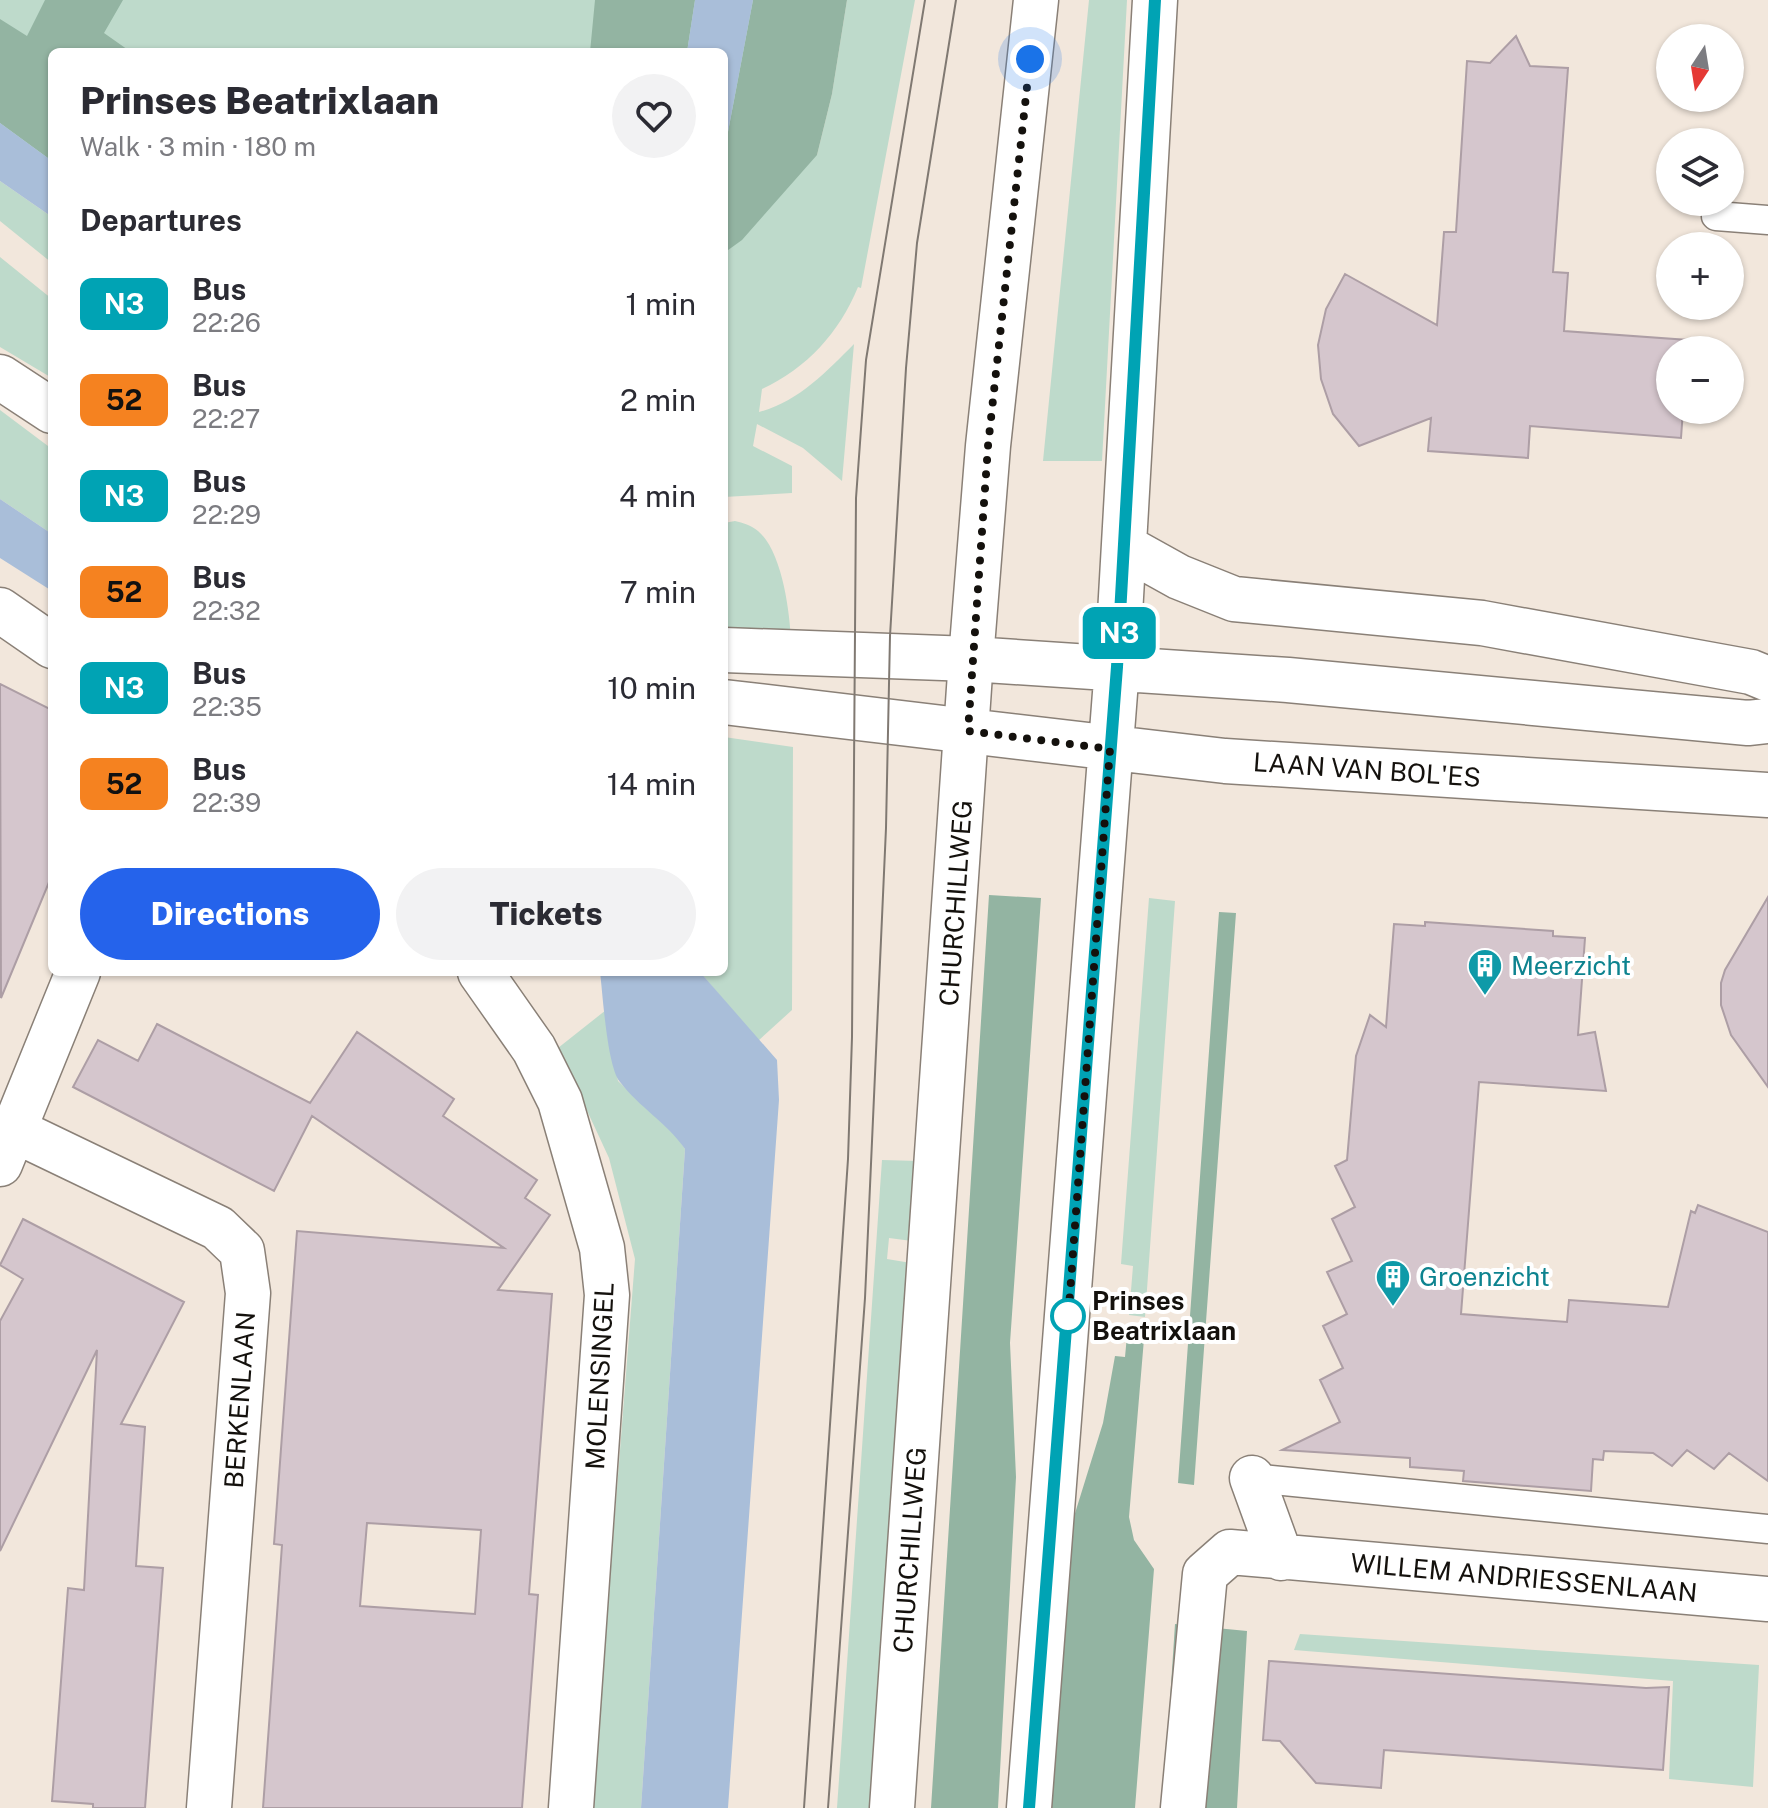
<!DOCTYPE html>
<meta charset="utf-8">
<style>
:root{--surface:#fff;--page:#f2f2f3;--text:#2b2b33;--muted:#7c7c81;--accent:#2563eb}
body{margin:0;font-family:"Public Sans",sans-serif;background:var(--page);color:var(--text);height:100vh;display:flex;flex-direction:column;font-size:30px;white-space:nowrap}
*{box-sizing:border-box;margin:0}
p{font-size:26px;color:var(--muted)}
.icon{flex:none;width:44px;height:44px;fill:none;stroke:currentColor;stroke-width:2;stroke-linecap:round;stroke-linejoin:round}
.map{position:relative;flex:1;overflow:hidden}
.sheet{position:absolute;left:48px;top:48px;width:680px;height:928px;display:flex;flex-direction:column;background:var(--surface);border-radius:12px;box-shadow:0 2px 6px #0004}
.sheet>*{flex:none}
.badge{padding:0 16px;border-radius:12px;font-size:28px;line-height:52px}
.needle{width:52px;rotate:192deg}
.controls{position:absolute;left:1656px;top:24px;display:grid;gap:16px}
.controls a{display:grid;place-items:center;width:88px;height:88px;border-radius:50%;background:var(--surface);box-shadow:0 2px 6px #0004;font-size:40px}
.you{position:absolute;width:40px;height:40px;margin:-20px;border:6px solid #fff;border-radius:50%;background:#1a73e8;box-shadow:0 0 0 12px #1a73e833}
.map>.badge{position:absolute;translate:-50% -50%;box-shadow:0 0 0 4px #fff}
h2{padding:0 32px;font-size:30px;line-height:72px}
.round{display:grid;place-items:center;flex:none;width:84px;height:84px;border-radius:42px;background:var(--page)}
.head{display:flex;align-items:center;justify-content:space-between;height:136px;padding:0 32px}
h1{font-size:38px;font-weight:800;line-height:60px}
.button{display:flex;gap:16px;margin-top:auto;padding:16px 32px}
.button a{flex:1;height:92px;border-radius:48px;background:var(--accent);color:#fff;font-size:32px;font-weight:800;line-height:92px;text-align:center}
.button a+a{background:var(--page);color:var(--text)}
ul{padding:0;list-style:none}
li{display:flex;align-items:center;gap:24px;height:96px;padding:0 32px}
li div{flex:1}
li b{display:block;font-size:30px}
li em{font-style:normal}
li .badge{min-width:88px;font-weight:700;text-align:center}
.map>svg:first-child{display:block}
.green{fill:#bedacb}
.forest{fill:#93b4a2}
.water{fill:#a9bed9}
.building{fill:#d5c6cd;stroke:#ad9ea5;stroke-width:2;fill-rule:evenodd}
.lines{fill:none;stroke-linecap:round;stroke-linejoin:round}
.lane-casing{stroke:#8a8077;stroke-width:31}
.street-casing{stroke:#8a8077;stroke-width:47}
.secondary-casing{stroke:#8a8077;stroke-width:47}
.lane{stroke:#fff;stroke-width:28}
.street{stroke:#fff;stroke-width:44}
.secondary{stroke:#fff;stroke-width:44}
.tram{stroke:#807972;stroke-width:2}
.line-casing{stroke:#fff;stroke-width:18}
.line{stroke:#00a3b4;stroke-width:12}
.walk{stroke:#14110d;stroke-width:8;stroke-dasharray:0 14.4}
.stop-dot{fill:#fff;stroke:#00a3b4;stroke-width:4}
.labels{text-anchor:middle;stroke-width:8;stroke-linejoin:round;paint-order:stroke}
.street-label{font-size:26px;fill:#14110d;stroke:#fff}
.culture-label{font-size:26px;fill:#0d838f;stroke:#fff;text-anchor:start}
.stop-label{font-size:26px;font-weight:bold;fill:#14110d;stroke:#fff;text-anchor:start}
</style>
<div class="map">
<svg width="1768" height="1808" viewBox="0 0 1768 1808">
<rect width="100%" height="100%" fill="#f2e7dc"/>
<!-- green -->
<path class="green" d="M 0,0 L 821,0 L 817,155 L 832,94 L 847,0 L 915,0 L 861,288 L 858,287 C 839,333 807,368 762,389 L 759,412 C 798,402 826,372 854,344 L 842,481 L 803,448 L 757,424 L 753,446 L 792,466 L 792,493 L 724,497 L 724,52 L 52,52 L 52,193 L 0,173 Z
M 1089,0 L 1127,0 L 1102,461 L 1043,461 Z
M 0,181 L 52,217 L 52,263 L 0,221 Z
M 0,257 L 52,299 L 52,378 L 0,347 Z
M 0,410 L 52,449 L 52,534 L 0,499 Z
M 735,521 C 743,523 751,525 758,531 C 782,551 790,612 791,642 L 724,639 L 724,523 Z
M 724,737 L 793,747 L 792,1010 L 758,1041 L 700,972 L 724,972 Z
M 1149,898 L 1175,901 L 1145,1317 L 1129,1315 L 1133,1266 L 1121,1264 Z
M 606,1010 L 618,1081 L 677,1137 L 685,1149 L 641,1808 L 592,1808 L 635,1259 L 609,1158 L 558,1048 Z
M 882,1160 L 919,1161 L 912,1241 L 889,1238 L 887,1259 L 911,1263 L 871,1808 L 837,1808 Z
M 1300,1634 L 1759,1665 L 1753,1787 L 1669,1779 L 1673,1681 L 1294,1650 Z"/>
<!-- forest -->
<path class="forest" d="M 45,0 L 123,0 L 104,33 L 131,52 L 52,52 L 52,161 L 0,123 L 0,19 L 27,36 Z
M 595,0 L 695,0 L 687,52 L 590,52 Z
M 753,0 L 847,0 L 832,94 L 817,155 L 742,240 L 724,253 L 724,153 Z
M 989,895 L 1041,898 L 1010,1343 L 1016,1477 L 998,1808 L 931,1808 Z
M 1219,912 L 1236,913 L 1194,1485 L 1178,1483 Z
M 1128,1325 L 1145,1327 L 1129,1517 L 1134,1540 L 1154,1569 L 1135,1808 L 1050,1808 L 1072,1523 L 1103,1423 L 1115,1356 L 1125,1357 Z
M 1175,1624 L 1247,1631 L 1237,1808 L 1163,1808 Z"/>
<!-- water -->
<path class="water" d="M 695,0 L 753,0 L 724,153 L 724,52 L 687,52 Z
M 0,123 L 52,161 L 52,217 L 0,181 Z
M 0,499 L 52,534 L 52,591 L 0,558 Z
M 600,972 L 700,972 L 777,1060 L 779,1100 L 728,1808 L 641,1808 L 685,1149 C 667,1123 639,1107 620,1082 C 607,1066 603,996 600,972 Z"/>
<!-- building -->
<path class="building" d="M 1516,36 L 1530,66 L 1568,68 L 1553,272 L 1568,273 L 1564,331 L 1688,340 L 1687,350 L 1670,350 L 1670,410 L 1683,410 L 1681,438 L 1530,426 L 1528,458 L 1428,451 L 1431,418 L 1359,446 L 1333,414 L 1321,379 L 1318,345 L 1326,309 L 1345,274 L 1437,325 L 1444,232 L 1456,232 L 1467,61 L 1490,63 Z
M 0,684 L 52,710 L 52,875 L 1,998 Z
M 1768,897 L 1768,1087 L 1731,1035 L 1721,1005 L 1721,983 L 1725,970 Z
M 1425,922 L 1553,931 L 1553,936 L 1585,938 L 1578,1035 L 1595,1032 L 1606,1091 L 1479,1082 L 1461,1314 L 1567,1322 L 1569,1300 L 1668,1307 L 1691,1211 L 1695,1213 L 1698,1205 L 1768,1232 L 1768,1481 L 1729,1453 L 1714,1469 L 1687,1450 L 1672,1466 L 1653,1453 L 1604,1451 L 1603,1460 L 1593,1459 L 1591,1491 L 1463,1481 L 1464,1471 L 1410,1467 L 1410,1458 L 1282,1450 L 1340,1422 L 1320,1380 L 1343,1368 L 1323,1326 L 1347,1314 L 1327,1272 L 1352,1261 L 1332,1219 L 1355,1207 L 1335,1166 L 1347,1160 L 1356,1056 L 1370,1015 L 1386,1027 L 1394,924 L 1425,926 Z
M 157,1024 L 310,1103 L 357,1032 L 454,1099 L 443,1116 L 537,1180 L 525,1198 L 550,1215 L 498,1290 L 552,1294 L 529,1594 L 538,1595 L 522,1808 L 263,1808 L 282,1545 L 274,1544 L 297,1231 L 504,1248 L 312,1116 L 274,1191 L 73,1087 L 98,1040 L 138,1061 ZM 367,1523 L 481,1530 L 475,1614 L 360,1606 Z
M 23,1219 L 184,1302 L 121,1424 L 145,1427 L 136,1566 L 163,1568 L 145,1808 L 93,1808 L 93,1804 L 52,1801 L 68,1588 L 84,1590 L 97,1350 L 0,1551 L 0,1321 L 23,1279 L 0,1265 Z
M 1269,1661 L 1646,1688 L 1669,1687 L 1663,1770 L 1384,1750 L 1381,1788 L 1316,1783 L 1280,1741 L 1263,1740 Z"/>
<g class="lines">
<defs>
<path id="lane" d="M 1716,216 L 1768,220
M 1252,1478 L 1768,1529"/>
<path id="street" d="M 0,377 L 52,411
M 0,610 L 52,646
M 724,650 L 971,659
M 724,702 L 968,731
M 480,972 L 534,1049 L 560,1101 L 602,1248 L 607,1295 L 571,1808
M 14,1130 L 218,1228 L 242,1251 L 248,1293 L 209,1808
M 0,1164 L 78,972
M 1252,1478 L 1281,1558
M 1183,1808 L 1205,1574 L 1230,1552 L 1768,1599"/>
<path id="secondary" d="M 1125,547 L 1179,577 L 1234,599 L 1482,623 L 1751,672 L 1768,679
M 971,659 L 1288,680 L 1748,723 L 1768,721
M 968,731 L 1225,761 L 1768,795
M 892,1808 L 971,659 L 988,446 L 1036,0
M 1029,1808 L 1117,667 L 1155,0"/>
</defs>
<!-- lane casing -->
<use href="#lane" class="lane-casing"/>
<!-- street casing -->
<use href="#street" class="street-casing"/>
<!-- secondary casing -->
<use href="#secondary" class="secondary-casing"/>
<!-- lane -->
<use href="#lane" class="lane"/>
<!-- street -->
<use href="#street" class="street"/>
<!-- secondary -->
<use href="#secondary" class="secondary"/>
<!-- tram -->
<path class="tram" d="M 804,1808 L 848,1159 L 852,1037 L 856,498 L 866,360 L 925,0
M 828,1808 L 865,1298 L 886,828 L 890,636 L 906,368 L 917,243 L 956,0"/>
</g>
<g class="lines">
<defs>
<path id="line" d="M 1029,1808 L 1117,667 L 1155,0"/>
</defs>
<!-- line casing -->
<use href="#line" class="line-casing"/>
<!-- line -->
<use href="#line" class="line"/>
<!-- walk -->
<path class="walk" d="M 1030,59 L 988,446 L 968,731 L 1110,749 L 1068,1321 L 1068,1316"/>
</g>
<!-- icons -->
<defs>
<symbol id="building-pin" viewBox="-11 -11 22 30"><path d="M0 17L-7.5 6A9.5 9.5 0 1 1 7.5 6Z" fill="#0f9aa8" stroke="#fff"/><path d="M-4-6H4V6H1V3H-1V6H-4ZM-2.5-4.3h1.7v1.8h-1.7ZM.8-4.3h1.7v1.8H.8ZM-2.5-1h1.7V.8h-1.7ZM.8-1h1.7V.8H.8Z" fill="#fff"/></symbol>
</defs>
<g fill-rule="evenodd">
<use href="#building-pin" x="1465" y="946" width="40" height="54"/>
<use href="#building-pin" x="1373" y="1257" width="40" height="54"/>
</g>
<!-- markers -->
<circle class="stop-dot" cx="1068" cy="1316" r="16"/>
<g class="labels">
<!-- street labels -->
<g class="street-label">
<text transform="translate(1367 770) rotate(4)" y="9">LAAN VAN BOL'ES</text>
<text transform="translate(956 903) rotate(-86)" y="9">CHURCHILLWEG</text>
<text transform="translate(600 1376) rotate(-87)" y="9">MOLENSINGEL</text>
<text transform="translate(240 1400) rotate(-86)" y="9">BERKENLAAN</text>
<text transform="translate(910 1550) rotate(-86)" y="9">CHURCHILLWEG</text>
<text transform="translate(1524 1578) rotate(5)" y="9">WILLEM ANDRIESSENLAAN</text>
</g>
<!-- culture labels -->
<g class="culture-label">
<text x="1511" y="975">Meerzicht</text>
<text x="1419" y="1286">Groenzicht</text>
</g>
<!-- stop labels -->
<g class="stop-label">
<text x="1092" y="1310">Prinses<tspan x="1092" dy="30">Beatrixlaan</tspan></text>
</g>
</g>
</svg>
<div class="controls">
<a><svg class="needle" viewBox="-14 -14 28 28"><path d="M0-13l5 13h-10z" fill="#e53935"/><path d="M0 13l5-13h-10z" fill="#7c7c81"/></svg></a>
<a><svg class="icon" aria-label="layers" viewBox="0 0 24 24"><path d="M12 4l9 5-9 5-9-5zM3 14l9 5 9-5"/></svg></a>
<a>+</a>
<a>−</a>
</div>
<div class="you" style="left:1030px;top:59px"></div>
<b class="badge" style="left:1119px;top:633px;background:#00a3b4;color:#fff">N3</b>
<section class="sheet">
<div class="head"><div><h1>Prinses Beatrixlaan</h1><p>Walk · 3 min · 180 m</p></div><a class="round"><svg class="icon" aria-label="heart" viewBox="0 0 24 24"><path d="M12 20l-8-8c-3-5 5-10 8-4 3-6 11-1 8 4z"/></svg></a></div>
<h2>Departures</h2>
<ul>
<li><span class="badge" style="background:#00a3b4;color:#fff">N3</span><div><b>Bus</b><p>22:26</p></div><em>1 min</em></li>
<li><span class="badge" style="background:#f58220;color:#111">52</span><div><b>Bus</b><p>22:27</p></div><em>2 min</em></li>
<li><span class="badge" style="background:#00a3b4;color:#fff">N3</span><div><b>Bus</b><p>22:29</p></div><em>4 min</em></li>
<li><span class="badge" style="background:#f58220;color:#111">52</span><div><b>Bus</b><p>22:32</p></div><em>7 min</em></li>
<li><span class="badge" style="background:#00a3b4;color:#fff">N3</span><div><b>Bus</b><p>22:35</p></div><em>10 min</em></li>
<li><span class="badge" style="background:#f58220;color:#111">52</span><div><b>Bus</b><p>22:39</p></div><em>14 min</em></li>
</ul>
<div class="button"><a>Directions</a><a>Tickets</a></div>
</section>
</div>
